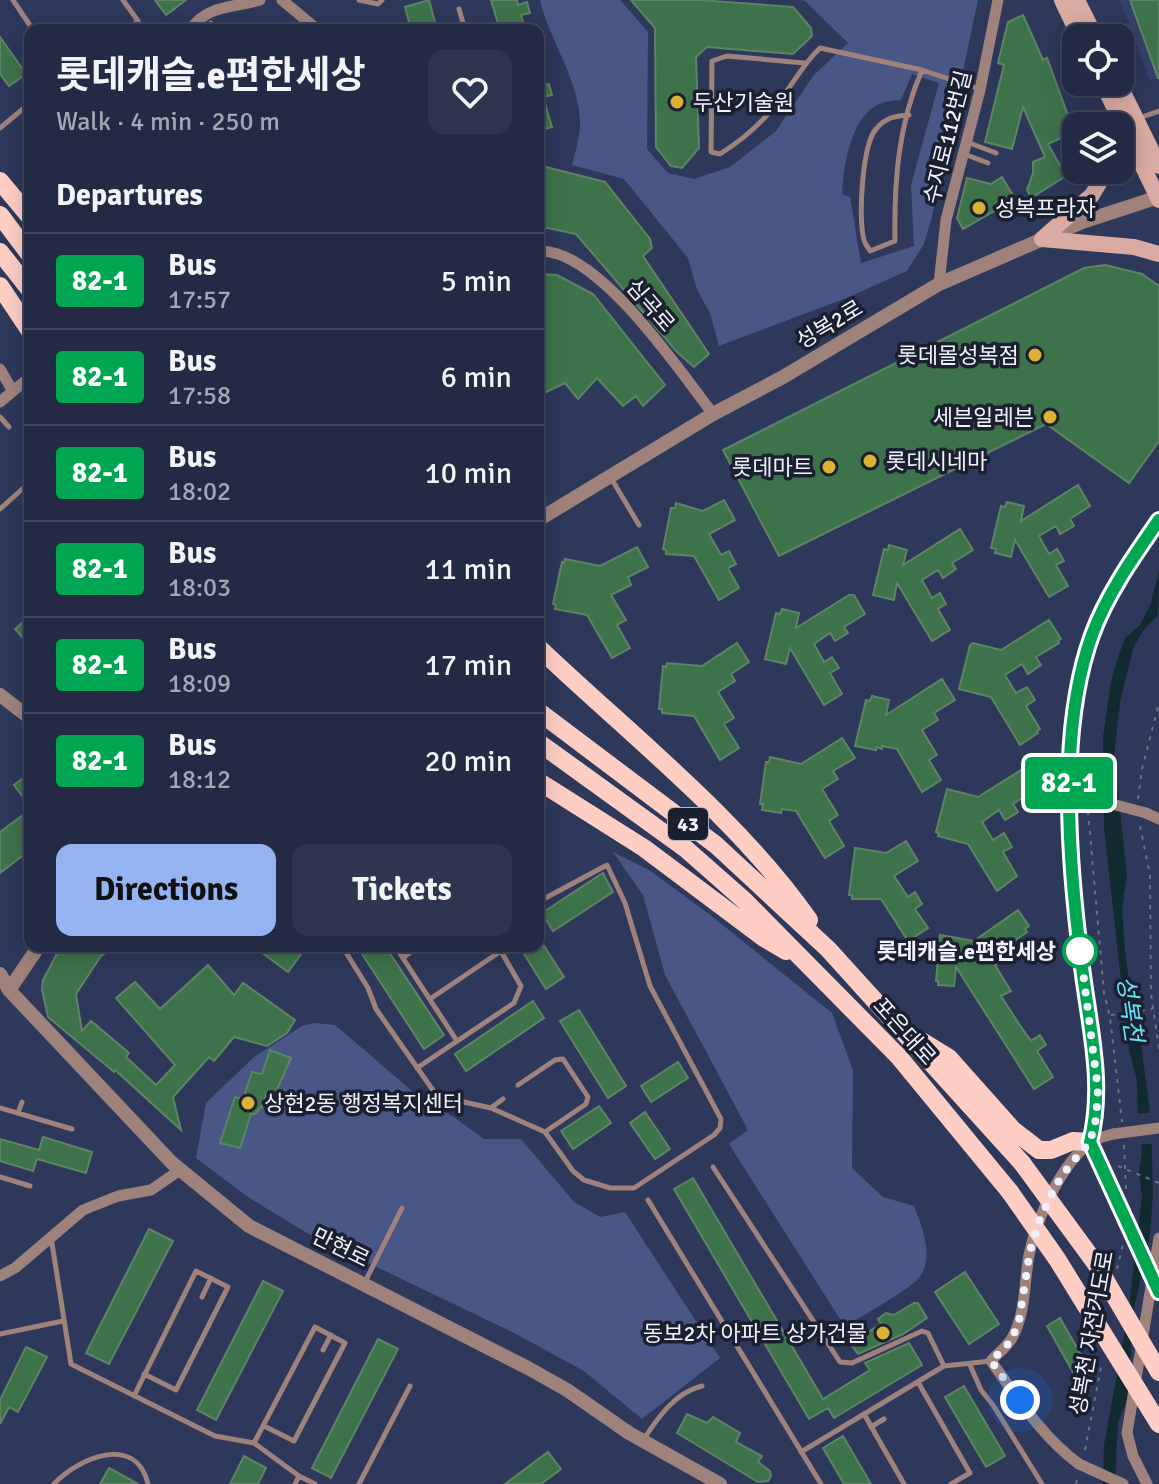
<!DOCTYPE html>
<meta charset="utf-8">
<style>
:root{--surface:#222a44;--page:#2e364f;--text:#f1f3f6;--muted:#a2a7b2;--line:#3f465d;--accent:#95b2f1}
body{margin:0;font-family:Signika,"Noto Sans KR",sans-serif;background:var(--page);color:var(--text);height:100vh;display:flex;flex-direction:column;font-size:30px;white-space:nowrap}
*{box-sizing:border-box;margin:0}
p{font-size:26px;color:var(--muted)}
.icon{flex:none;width:44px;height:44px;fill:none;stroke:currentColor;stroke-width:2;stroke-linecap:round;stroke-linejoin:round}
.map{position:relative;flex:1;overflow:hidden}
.drawer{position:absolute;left:24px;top:24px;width:520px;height:928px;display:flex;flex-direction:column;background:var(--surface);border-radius:16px;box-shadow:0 4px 20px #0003,0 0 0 2px var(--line)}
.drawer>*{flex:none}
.badge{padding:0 16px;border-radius:6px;font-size:28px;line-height:52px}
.tools{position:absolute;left:1062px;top:24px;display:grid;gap:16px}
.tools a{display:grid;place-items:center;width:72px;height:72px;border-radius:16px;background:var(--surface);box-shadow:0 4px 20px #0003,0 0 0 2px var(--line);font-size:40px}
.you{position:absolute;width:40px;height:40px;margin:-20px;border:6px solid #fff;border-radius:50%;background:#1a73e8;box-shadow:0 0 0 12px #1a73e833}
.map>.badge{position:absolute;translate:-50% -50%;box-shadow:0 0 0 4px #fff}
h2{padding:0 32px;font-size:30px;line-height:72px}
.round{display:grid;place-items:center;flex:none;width:84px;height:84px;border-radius:16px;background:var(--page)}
.summary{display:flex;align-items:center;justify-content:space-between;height:136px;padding:0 32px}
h1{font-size:38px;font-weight:700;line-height:60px}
.action{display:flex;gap:16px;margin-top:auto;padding:16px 32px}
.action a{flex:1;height:92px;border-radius:16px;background:var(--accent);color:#111;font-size:32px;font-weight:700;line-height:92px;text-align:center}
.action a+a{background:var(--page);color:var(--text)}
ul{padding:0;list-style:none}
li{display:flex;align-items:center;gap:24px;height:96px;padding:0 32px;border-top:2px solid var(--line)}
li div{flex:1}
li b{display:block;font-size:30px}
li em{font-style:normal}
li .badge{min-width:88px;font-weight:700;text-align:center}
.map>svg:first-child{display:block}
.built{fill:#34416a}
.green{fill:#485785;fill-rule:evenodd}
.water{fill:#102a2f}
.pier{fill:#2d385a}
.building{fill:#3e724a;stroke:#5e8466;stroke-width:2}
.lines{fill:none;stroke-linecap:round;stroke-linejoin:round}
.path{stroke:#6a738d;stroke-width:2;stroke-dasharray:4 6;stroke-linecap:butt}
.service{stroke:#a0827d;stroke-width:5}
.minor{stroke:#a0827d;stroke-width:11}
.tertiary{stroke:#a0827d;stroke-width:14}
.secondary{stroke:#daaba2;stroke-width:16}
.primary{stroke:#fecec5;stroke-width:18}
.path-bridge{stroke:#6a738d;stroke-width:2;stroke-dasharray:4 6;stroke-linecap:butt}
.minor-bridge{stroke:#a0827d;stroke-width:11}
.primary-bridge{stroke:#fecec5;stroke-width:18}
.line-casing{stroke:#fff;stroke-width:18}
.line{stroke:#00a651;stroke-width:12}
.walk{stroke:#eff2fb;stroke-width:8;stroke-dasharray:0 14.4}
.poi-dot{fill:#dbb233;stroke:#1b2030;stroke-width:3}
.stop-dot{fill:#fff;stroke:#00a651;stroke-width:4}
.labels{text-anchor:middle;stroke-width:7;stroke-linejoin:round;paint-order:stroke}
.shield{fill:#1b2030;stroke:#afb3be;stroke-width:2}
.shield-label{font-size:20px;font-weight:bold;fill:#eff2fb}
.poi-label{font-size:22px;fill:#eff2fb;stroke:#1b2030;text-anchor:start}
.street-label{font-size:22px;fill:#eff2fb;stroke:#1b2030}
.stop-label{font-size:22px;font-weight:bold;fill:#eff2fb;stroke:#1b2030;text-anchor:end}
.water-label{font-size:24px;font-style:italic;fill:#64e1f6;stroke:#1b2030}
</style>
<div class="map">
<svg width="1159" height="1484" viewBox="0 0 1159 1484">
<rect width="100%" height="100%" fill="#2d385a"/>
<!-- built -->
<path class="built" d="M 1120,0 L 1159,0 L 1159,78 L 1150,80 Z"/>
<!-- green -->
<path class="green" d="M 540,0 L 620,0 L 648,32 L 647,149 L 668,173 L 694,179 L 730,167 L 776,131 L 813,76 L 848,43 L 805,1 L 800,0 L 978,0 L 932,217 L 924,244 L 907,271 L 849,297 L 719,346 L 710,313 L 697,290 L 688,258 L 624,179 L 572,165 C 575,152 581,135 580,121 C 578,77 550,42 540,0 ZM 912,74 L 939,83 L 911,185 L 914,246 L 861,263 L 850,197 L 842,194 C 843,167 851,113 882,103 C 887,101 895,101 901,100 Z
M 613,852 L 649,870 L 709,914 L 832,1013 L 853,1070 L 852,1168 L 883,1197 L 914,1206 C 922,1226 935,1258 919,1278 C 910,1289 860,1317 845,1327 L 729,1144 L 748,1130 L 665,975 L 643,895 Z
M 314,1023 L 335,1025 L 418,1096 L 455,1118 L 484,1139 L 521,1139 L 574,1202 L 600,1217 L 625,1212 L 720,1358 L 642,1419 L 584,1371 L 516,1334 L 312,1236 L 248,1197 L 196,1158 L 206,1103 L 254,1057 L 302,1026 Z"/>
<!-- water -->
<path class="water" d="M 1159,571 L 1158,615 L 1142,632 L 1133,649 L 1120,702 L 1114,756 L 1127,874 L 1122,910 L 1125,950 L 1132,1006 L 1139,1029 L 1151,1119 L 1153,1194 L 1150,1233 L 1134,1309 L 1127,1400 L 1118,1423 L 1115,1484 L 1103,1484 L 1104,1445 L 1128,1315 L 1142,1196 L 1139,1172 L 1142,1151 L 1138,1128 L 1137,1080 L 1129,1051 L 1104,829 L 1103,737 L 1111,682 L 1117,660 L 1125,638 L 1140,625 L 1151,603 Z"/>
<!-- pier -->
<path class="pier" d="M 1154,1112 L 1157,1143 L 1137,1145 L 1133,1114 Z"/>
<!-- building -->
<path class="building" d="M 155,0 L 186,0 L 166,15 Z
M 429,0 L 437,30 L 411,30 L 405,7 Z
M 491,0 L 517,0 L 518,5 L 527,2 L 530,13 L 521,15 L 525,30 L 500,30 Z
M 631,0 L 700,0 L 793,7 L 811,28 L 812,36 L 793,54 L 707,47 L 696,57 L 699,148 L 682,168 L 671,166 L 656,147 L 655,28 Z
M 1130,0 L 1159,0 L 1159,78 L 1158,78 Z
M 1023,15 L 1043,60 L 1047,58 L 1074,132 L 1048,144 L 1066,176 L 1031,198 L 1027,190 L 1033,173 L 1033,162 L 1045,157 L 1023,107 L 1012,149 L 985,142 L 1004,65 L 998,63 L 1008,22 Z
M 0,37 L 26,74 L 9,86 L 0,74 Z
M 549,84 L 552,95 L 543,97 L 552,127 L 538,131 L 538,87 Z
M 538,165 L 605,182 L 650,239 L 652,248 L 643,256 L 709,354 L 694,367 L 677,352 L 576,234 L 538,226 Z
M 1002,177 L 1015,199 L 963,229 L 957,218 L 967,178 L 991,184 Z
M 1105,265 L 1142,274 L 1159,286 L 1159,441 L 1129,483 L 1046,424 L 779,556 L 723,450 L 1084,268 Z
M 538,274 L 557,275 L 593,294 L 665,385 L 643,406 L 636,396 L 623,406 L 597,378 L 578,399 L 565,383 L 542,394 L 538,390 Z
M 1078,485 L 1090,506 L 1070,519 L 1074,526 L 1060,534 L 1056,526 L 1039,536 L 1049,554 L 1057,549 L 1064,561 L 1056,565 L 1068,586 L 1049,597 L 1015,540 L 1011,557 L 995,553 L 996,549 L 991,548 L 1001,506 L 1005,507 L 1007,502 L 1024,506 L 1021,521 Z
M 724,500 L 735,520 L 709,534 L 721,555 L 729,551 L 736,564 L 728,568 L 739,588 L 719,600 L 694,556 L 666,554 L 666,550 L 663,549 L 671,508 L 675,508 L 676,503 L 703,511 Z
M 960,529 L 973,550 L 952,563 L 956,569 L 943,578 L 938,570 L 922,580 L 932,598 L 940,593 L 946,604 L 938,609 L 950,630 L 932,641 L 897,583 L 894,600 L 873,595 L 884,549 L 888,550 L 889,545 L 907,550 L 903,565 Z
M 637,547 L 648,567 L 628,577 L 631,585 L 611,595 L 626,620 L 617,625 L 630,648 L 612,658 L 587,615 L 555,609 L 556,605 L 553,604 L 562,562 L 564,563 L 565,559 L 600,566 Z
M 849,595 L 854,595 L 865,614 L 844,627 L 848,633 L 835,641 L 830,633 L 814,644 L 824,662 L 832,657 L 839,668 L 830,673 L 842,694 L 824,705 L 790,648 L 786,664 L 765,659 L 776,613 L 780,614 L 782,609 L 799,613 L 796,628 Z
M 30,616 L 30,646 L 15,629 Z
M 1049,620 L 1061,639 L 1058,641 L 1059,643 L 1036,657 L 1041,665 L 1028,674 L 1022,664 L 1005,675 L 1016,693 L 1027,687 L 1035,700 L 1026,706 L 1040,729 L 1037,731 L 1038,733 L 1020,745 L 991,697 L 959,689 L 970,645 L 973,643 L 1001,650 Z
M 737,643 L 749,662 L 731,674 L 735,681 L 718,692 L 734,718 L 724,724 L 739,748 L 720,760 L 694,716 L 662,713 L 662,709 L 659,709 L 663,666 L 666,667 L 667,663 L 702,666 Z
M 942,679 L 955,700 L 934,713 L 938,720 L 922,730 L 937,755 L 929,760 L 941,780 L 922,792 L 897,749 L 882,746 L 882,749 L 877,747 L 876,750 L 855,746 L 866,700 L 870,701 L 872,696 L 889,700 L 886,715 Z
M 842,738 L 855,758 L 833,771 L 838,779 L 822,789 L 838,815 L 829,821 L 844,846 L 825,858 L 796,811 L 782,809 L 781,813 L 762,810 L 763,804 L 760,804 L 766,762 L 769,762 L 770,757 L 801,764 Z
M 1026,767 L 1037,785 L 1035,787 L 1036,789 L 1013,804 L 1018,812 L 1005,820 L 999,810 L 982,822 L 993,840 L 1004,833 L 1012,847 L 1003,852 L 1017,876 L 997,891 L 968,844 L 938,836 L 939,833 L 936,832 L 947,789 L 978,797 Z
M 30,773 L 30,807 L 14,785 Z
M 30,810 L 30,850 L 0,873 L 0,832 Z
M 906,841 L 918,861 L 894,876 L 908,897 L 915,892 L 922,904 L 915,909 L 928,928 L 908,941 L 881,899 L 852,899 L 852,895 L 849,895 L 855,848 L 886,853 Z
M 603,873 L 613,892 L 553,931 L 542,913 Z
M 1018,910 L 1029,926 L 1025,929 L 1027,932 L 1006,947 L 1011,954 L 995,965 L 1011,991 L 1001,996 L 1019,1024 L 1031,1041 L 1040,1035 L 1046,1045 L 1037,1051 L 1053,1077 L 1034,1089 L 956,967 L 954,986 L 938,985 L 938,981 L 936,981 L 940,935 L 974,941 Z
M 61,946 L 116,946 L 101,956 L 76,994 L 82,1031 L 91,1021 L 129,1053 L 126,1057 L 156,1085 L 175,1065 L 116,998 L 135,982 L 160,1009 L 208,965 L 234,995 L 243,983 L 295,1020 L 287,1033 L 267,1046 L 234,1037 L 214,1061 L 209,1057 L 173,1097 L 181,1130 L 115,1070 L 114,1072 L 48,1017 L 42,990 L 43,980 Z
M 253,946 L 307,946 L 288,972 Z
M 374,946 L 385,946 L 444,1035 L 424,1049 L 362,954 Z
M 519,946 L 544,946 L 564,977 L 546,989 Z
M 533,1001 L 544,1018 L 466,1071 L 455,1054 Z
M 579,1010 L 626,1086 L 608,1098 L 560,1021 Z
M 270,1050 L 291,1058 L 275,1094 L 267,1092 L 262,1106 L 255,1114 L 251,1114 L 240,1148 L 220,1143 L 235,1097 L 243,1099 L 252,1072 L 262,1074 Z
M 678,1062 L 688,1078 L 651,1102 L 641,1086 Z
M 599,1106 L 611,1123 L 573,1149 L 561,1131 Z
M 645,1112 L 670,1149 L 655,1159 L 630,1123 Z
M 43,1137 L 92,1152 L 86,1173 L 37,1159 L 33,1171 L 0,1161 L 0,1139 L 39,1150 Z
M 693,1178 L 823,1399 L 870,1370 L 865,1363 L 909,1343 L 922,1365 L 834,1418 L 828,1408 L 809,1419 L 674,1189 Z
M 149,1229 L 173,1241 L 109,1364 L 86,1353 Z
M 965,1272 L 999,1324 L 969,1344 L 935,1292 Z
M 263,1281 L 283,1291 L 216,1420 L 197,1410 Z
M 914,1303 L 918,1303 L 927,1318 L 903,1334 L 858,1354 L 850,1343 L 881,1324 L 878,1319 L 886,1313 L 894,1315 Z
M 1060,1318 L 1089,1369 L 1088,1378 L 1079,1383 L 1047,1326 Z
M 378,1339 L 398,1349 L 331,1478 L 312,1468 Z
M 26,1347 L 47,1357 L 18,1412 L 9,1407 L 0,1424 L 0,1400 Z
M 964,1386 L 1005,1456 L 986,1467 L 945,1397 Z
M 687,1414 L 707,1423 L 713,1417 L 740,1433 L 736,1442 L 762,1456 L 758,1462 L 770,1471 L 771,1476 L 768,1481 L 758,1482 L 677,1433 Z
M 843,1436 L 871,1484 L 844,1484 L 823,1448 Z
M 548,1452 L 561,1469 L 541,1484 L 505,1484 Z
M 244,1456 L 266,1468 L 258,1484 L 230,1484 Z
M 109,1468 L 138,1484 L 100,1484 Z"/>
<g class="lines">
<!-- path -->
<path class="path" d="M 1085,755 L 1088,784
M 1138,799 L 1142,769 L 1159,703
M 1088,811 L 1104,993 L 1110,1017 L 1122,1122
M 1140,826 L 1150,875 L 1151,994 L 1159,1049
M 1111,1015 L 1152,1009
M 1124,1145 L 1126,1190
M 1117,1269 L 1123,1244
M 1085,1450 L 1102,1362
M 1076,1484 L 1078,1476"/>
<!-- service -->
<path class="service" d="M 13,0 L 33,30
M 123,0 L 138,21 L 126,30
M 359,0 L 378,4 L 382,0
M 459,9 L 465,30
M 211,23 L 212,30
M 804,63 L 727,56 L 712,61 L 711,152 L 720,154 C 744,139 763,122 781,99 C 795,81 803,64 820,48 L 922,70 L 979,89
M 909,115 C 894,116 885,118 876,129 C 862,145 858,220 864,240 C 865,244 868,247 870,251 L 895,241 C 894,182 898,125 922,70
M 1139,118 L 1159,111
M 0,128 L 30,103
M 967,142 L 996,153
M 964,154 L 988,163
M 0,417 L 9,427
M 611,478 L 639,525
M 0,509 L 30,482
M 342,946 L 368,988 L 376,1009 L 437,1096 L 491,1108 L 545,1132 L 573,1171 L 584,1180 L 610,1188 L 634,1188 L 714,1135 L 720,1128 L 721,1119 L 650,986 L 625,903 L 607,865 L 538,902
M 395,946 L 457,1041
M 403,958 L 412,951
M 430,999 L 501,951
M 417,1068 L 514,1003 L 521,986 L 498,946
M 518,1085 L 555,1060 L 563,1059 L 588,1097 L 586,1104 L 545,1132
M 492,1107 L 503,1099
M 0,1108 L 72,1129
M 18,1113 L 22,1102
M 713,1167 L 840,1362 L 852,1363 L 922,1331 L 928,1333 L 944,1366
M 0,1177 L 30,1186
M 648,1200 L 821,1484
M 51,1237 L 71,1364 L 215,1436 L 254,1443 L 299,1476 L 315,1484
M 365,1282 L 402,1208
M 202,1297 L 211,1278
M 0,1334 L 63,1321
M 323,1350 L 331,1335
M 970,1365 L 981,1390 L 993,1405 L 1042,1484
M 918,1382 L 970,1473 L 951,1484
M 134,1396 L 196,1271 L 228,1287 L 176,1390 L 144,1374
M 864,1414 L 904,1484
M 871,1427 L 884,1419
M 643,1440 C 657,1419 675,1392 702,1386
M 254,1443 L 315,1327 L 345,1343 L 294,1441 L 264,1426
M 801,1452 L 944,1366 L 991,1361
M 54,1484 C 78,1458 136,1433 148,1484
M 295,1484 L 299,1476
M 359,1484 L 410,1386"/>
<!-- minor -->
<path class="minor" d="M 282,0 L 318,30
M 190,30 C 208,4 234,8 260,0
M 538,251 C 597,247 679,370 713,414
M 939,284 L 946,220 L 980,90 L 998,0
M 0,369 L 12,390
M 0,402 L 30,377
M 1146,813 L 1159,819
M 1114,1194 L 1090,1142 L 1096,1119 L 1098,1090 L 1080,948 L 1067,796 L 1082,666 L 1093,633 L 1108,599 L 1159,520
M 0,1276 L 15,1268 L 83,1210 L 118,1196 L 151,1190 L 180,1170
M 1079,1464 C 1042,1437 1017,1397 991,1361 C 997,1354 1007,1347 1012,1338 C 1026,1314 1024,1282 1029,1255 C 1036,1220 1061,1164 1090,1143 C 1096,1138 1106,1136 1113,1134
M 1147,1484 L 1133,1456 L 1127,1433 L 1159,1238"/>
<!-- tertiary -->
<path class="tertiary" d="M 538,520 L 713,414 L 783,377 L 939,284 L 1082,222 L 1159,197
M 0,695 L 30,718
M 0,974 L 9,990 L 172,1163 L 249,1226 L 528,1368 L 567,1390 L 629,1433 L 720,1484
M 9,990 L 39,946"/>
<!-- secondary -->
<path class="secondary" d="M 1062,0 L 1080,38
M 1077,0 L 1096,38
M 1102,82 L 1159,200
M 1118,82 L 1159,166
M 1042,239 L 1134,247 L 1159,254
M 1042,239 L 1092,195 L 1107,170"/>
<!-- primary -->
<path class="primary" d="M 0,181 L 30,217
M 0,215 L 30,255
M 0,252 L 30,290
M 0,286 L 30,331
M 538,647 C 628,733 738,818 809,920
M 538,711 L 716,845 L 828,949 L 1022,1163
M 538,742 L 686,849 L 745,901 L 899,1057 L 1010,1192
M 538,781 L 644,848 L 764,938 L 786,951
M 923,1042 L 949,1058 L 1013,1130 L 1039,1150 L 1051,1150 L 1073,1141 L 1090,1142"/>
<!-- path-bridge -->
<path class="path-bridge" d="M 1118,1166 L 1159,1183"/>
<!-- minor-bridge -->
<path class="minor-bridge" d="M 1082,796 L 1146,813
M 1113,1134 L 1159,1128
M 1114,1194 L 1159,1292
M 1079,1464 L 1123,1484"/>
<!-- primary-bridge -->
<path class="primary-bridge" d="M 1022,1163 L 1096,1264 L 1159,1372
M 1010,1192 L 1057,1259 L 1159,1424"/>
</g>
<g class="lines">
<defs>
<path id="line" d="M 1159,520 C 1134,556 1107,594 1092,635 C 1057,732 1069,866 1082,967 C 1089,1025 1105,1085 1090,1142 L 1159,1292"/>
</defs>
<!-- line casing -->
<use href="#line" class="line-casing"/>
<!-- line -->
<use href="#line" class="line"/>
<!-- walk -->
<path class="walk" d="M 1020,1400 L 991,1361 L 1011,1341 L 1019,1321 L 1030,1251 L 1040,1219 L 1056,1185 L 1070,1165 L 1090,1142 L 1096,1119 L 1098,1090 L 1080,948 L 1080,951"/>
</g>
<!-- markers -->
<g class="poi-dot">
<circle cx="677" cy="102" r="8"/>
<circle cx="979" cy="208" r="8"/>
<circle cx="1035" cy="355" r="8"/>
<circle cx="1050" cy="417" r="8"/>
<circle cx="870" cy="461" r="8"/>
<circle cx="829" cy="467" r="8"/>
<circle cx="248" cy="1103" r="8"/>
<circle cx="883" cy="1333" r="8"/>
</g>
<circle class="stop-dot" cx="1080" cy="951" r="16"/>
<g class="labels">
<!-- shield labels -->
<rect class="shield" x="668" y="808" width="40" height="32" rx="6"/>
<g class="shield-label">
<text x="688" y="831">43</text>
</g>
<!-- poi labels -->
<g class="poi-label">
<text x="693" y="110">두산기술원</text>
<text x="995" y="216">성복프라자</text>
<text x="1019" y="363" text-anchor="end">롯데몰성복점</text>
<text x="1034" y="425" text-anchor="end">세븐일레븐</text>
<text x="886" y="469">롯데시네마</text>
<text x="813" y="475" text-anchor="end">롯데마트</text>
<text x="264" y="1111">상현2동 행정복지센터</text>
<text x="867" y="1341" text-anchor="end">동보2차 아파트 상가건물</text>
</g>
<!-- street labels -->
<g class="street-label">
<text transform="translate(947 137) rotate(-76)" y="8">수지로112번길</text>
<text transform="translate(651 305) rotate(49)" y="8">심곡로</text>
<text transform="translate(829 324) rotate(-31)" y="8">성복2로</text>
<text transform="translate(905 1031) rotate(48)" y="8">포은대로</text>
<text transform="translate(341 1247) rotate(26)" y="8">만현로</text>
<text transform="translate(1091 1333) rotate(-80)" y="8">성복천 자전거도로</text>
</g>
<!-- stop labels -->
<g class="stop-label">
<text x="1056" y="959">롯데캐슬.e편한세상</text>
</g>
<!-- water labels -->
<g class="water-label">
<text transform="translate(1130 1009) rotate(82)" y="8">성복천</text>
</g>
</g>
</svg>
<div class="tools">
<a><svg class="icon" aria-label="locate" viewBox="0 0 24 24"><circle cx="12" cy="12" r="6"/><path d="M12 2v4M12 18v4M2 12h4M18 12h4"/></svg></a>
<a><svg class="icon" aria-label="layers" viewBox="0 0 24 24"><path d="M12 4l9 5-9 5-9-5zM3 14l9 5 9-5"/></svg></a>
</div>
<div class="you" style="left:1020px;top:1400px"></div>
<b class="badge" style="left:1069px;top:783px;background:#00a651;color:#fff">82-1</b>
<section class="drawer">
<div class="summary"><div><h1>롯데캐슬.e편한세상</h1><p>Walk · 4 min · 250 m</p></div><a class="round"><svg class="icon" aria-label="heart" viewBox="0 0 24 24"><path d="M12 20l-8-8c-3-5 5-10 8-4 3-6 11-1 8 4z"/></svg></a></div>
<h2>Departures</h2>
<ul>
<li><span class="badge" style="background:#00a651;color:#fff">82-1</span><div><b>Bus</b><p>17:57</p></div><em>5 min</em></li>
<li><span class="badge" style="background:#00a651;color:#fff">82-1</span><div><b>Bus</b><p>17:58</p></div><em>6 min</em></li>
<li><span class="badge" style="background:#00a651;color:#fff">82-1</span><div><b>Bus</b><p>18:02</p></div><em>10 min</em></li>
<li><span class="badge" style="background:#00a651;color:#fff">82-1</span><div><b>Bus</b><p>18:03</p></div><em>11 min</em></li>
<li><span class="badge" style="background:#00a651;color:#fff">82-1</span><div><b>Bus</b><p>18:09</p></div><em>17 min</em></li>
<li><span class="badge" style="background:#00a651;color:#fff">82-1</span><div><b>Bus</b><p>18:12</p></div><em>20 min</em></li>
</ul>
<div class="action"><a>Directions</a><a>Tickets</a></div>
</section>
</div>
